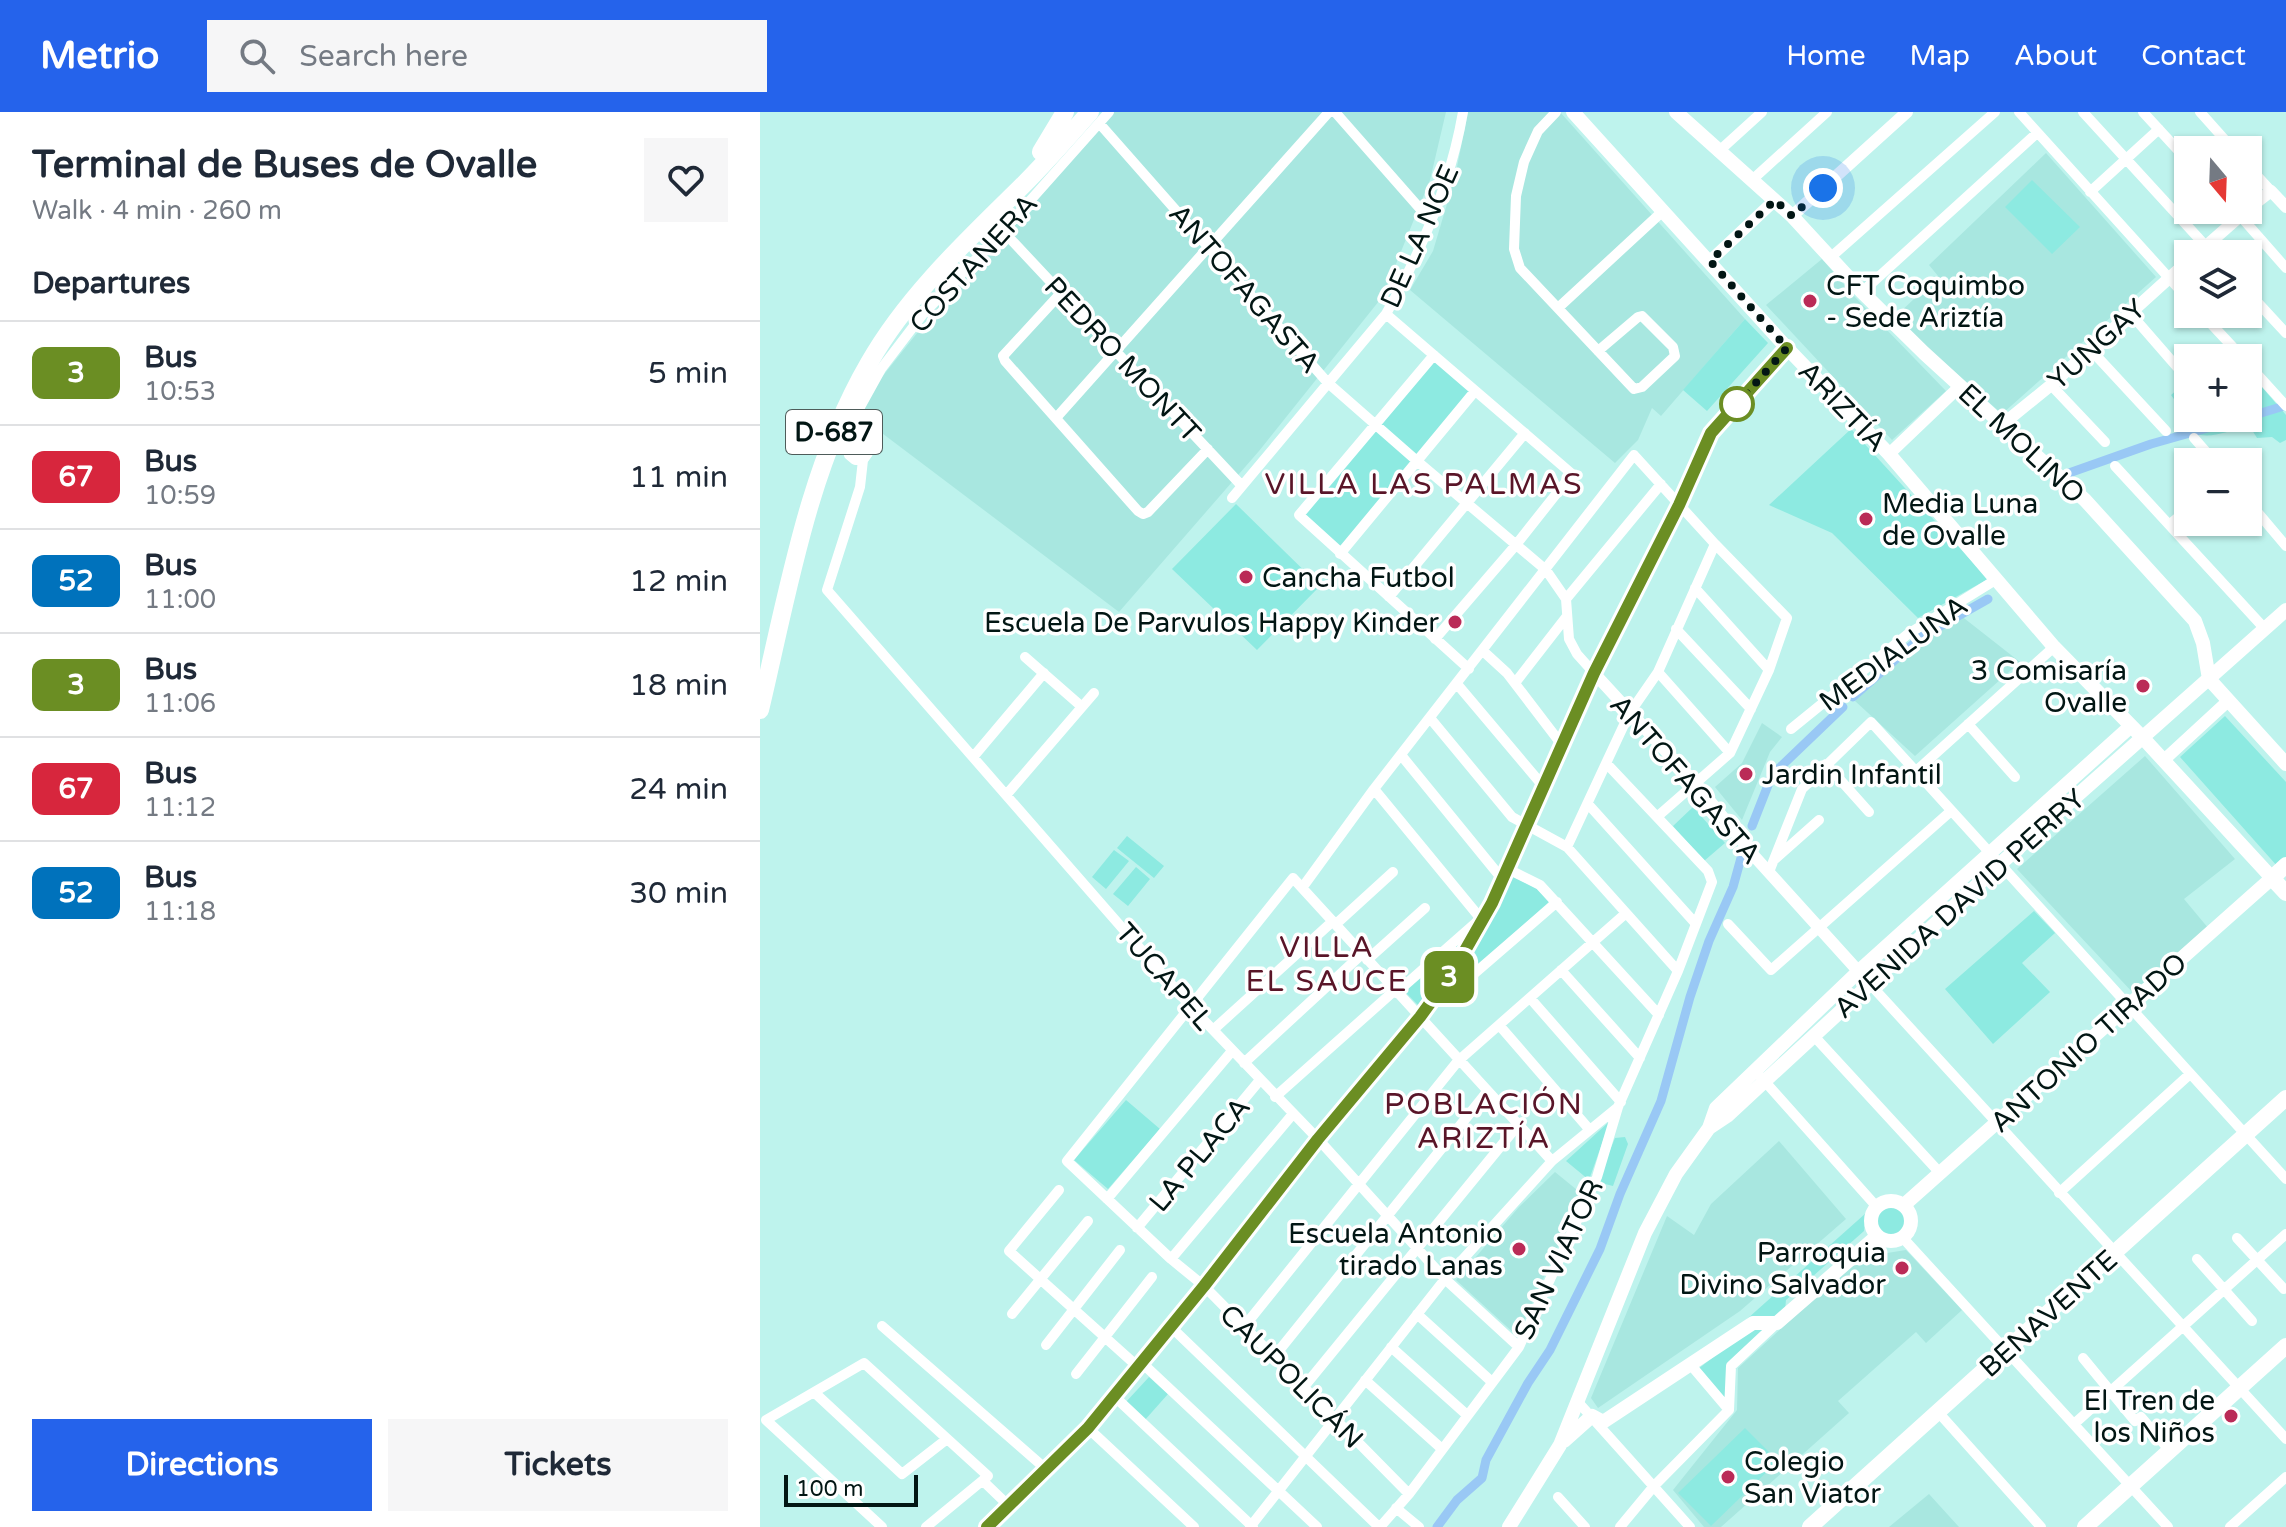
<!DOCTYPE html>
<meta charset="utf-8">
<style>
:root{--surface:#fff;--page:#f6f6f7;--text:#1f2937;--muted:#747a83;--line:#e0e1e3;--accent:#2563eb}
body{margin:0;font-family:"Varela Round",sans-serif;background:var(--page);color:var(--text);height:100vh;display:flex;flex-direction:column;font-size:30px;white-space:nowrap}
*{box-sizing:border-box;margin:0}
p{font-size:26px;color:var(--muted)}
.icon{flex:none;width:44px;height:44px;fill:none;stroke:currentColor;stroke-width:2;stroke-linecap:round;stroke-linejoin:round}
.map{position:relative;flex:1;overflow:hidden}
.side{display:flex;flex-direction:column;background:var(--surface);width:760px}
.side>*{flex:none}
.badge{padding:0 16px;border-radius:12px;font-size:28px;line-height:52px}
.needle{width:52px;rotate:161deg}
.tools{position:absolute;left:1414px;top:24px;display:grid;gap:16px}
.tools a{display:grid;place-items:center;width:88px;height:88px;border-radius:0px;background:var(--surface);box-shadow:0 2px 6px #0004;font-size:40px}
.scale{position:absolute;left:24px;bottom:20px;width:134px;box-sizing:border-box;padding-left:8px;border:4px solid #021614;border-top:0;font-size:22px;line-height:28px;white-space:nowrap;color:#021614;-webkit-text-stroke:6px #fff;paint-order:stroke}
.you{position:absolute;width:40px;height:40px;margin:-20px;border:6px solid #fff;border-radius:50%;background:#1a73e8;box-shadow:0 0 0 12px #1a73e833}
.map>.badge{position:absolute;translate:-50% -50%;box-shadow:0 0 0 4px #fff}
h2{padding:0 32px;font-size:30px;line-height:72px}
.round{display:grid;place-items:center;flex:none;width:84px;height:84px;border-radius:0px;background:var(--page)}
.overview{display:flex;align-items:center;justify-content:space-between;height:136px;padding:0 32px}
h1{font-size:38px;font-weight:700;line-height:60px}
.action{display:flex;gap:16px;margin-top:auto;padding:16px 32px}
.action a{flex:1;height:92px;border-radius:0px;background:var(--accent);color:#fff;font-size:32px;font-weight:700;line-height:92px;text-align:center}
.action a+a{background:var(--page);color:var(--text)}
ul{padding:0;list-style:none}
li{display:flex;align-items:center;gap:24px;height:104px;padding:0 32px;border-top:2px solid var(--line)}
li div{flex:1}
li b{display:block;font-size:30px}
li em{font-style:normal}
li .badge{min-width:88px;font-weight:700;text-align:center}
header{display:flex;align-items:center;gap:48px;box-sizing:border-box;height:112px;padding:0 40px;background:var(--accent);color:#fff}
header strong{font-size:38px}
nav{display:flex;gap:44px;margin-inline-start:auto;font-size:28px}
.search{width:560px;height:72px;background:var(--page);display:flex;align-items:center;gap:20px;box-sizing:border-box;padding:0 28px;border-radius:0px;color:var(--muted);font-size:30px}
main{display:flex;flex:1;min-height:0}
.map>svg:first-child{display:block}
.built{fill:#a8e7e0}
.green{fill:#8deae1}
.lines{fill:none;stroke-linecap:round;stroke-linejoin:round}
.canal{stroke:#99c8f5;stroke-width:9}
.minor{stroke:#fff;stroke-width:10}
.tertiary{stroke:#fff;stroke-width:12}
.secondary{stroke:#fff;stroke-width:14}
.primary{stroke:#fff;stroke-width:16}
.trunk{stroke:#fff;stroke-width:18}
.line-casing{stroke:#fff;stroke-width:18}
.line{stroke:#6b8e23;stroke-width:12}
.walk{stroke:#021614;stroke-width:8;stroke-dasharray:0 14.4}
.poi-dot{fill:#ba2b57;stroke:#fff;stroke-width:3}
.stop-dot{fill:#fff;stroke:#6b8e23;stroke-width:4}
.labels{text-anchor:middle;stroke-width:7;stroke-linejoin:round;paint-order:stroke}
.shield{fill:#fff;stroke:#4e5c5a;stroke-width:2}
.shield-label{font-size:26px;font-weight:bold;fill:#021614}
.street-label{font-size:28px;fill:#021614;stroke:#fff}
.poi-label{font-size:28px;fill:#021614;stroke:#fff;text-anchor:start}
.neighbourhood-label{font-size:30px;letter-spacing:2px;fill:#591528;stroke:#fff}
</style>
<header>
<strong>Metrio</strong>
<div class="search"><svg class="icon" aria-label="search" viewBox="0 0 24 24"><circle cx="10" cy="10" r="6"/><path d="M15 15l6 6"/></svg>Search here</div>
<nav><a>Home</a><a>Map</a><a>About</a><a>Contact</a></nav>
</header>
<main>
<section class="side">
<div class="overview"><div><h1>Terminal de Buses de Ovalle</h1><p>Walk · 4 min · 260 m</p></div><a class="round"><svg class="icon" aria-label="heart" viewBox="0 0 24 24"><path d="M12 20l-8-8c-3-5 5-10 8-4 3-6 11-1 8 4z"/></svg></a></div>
<h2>Departures</h2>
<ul>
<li><span class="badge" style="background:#6b8e23;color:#fff">3</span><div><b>Bus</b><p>10:53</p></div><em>5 min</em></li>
<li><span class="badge" style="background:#d7263d;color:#fff">67</span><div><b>Bus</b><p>10:59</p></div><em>11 min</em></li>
<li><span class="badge" style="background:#0072bc;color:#fff">52</span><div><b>Bus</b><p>11:00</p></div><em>12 min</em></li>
<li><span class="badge" style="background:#6b8e23;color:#fff">3</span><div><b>Bus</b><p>11:06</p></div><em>18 min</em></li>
<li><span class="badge" style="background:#d7263d;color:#fff">67</span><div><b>Bus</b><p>11:12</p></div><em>24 min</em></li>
<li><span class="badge" style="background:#0072bc;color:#fff">52</span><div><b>Bus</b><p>11:18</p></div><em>30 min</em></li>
</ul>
<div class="action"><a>Directions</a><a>Tickets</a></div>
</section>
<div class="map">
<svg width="1526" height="1415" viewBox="0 0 1526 1415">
<rect width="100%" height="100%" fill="#bef3ed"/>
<!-- built -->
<path class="built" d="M 347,0 L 686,0 L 670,68 L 623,184 L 499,339 L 359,500 L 94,300 L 253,101 Z
M 708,0 L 800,0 L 985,207 L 901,304 L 892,296 L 878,328 L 855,351 L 650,178 L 673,139 L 695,65 Z
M 1286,41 L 1396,165 L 1242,302 L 1134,206 L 1178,164 L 1169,153 Z
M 1062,147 L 1094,184 L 1186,279 L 1132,328 L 1006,193 Z
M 1200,503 L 1260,550 L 1155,644 L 1095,589 L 1166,525 Z
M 1002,611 L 1022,625 L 1010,640 L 982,708 L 955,675 L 982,651 Z
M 1385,644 L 1475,747 L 1424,787 L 1449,817 L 1374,882 L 1257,757 Z
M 1019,1029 L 1086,1107 L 980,1199 L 838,1296 L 831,1286 L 907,1104 L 934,1123 L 951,1092 Z
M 795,1060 L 822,1082 L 757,1224 L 696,1168 L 759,1095 Z
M 1109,1136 L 1127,1141 L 1146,1138 L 1202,1198 L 1166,1231 L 1156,1220 L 1078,1289 L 1089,1301 L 961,1415 L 944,1415 L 913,1378 L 977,1298 L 978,1256 Z
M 1169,1382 L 1199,1415 L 1129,1415 Z"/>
<!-- green -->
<path class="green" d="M 1272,68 L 1320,115 L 1292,142 L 1245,95 Z
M 985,207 L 1008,231 L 947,299 L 923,278 Z
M 674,248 L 711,279 L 656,346 L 619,313 Z
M 1488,259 L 1526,303 L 1526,328 L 1520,331 L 1512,325 L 1497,326 L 1492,318 C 1472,314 1460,326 1440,323 L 1411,283 L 1428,268 L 1428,306 L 1488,306 Z
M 616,316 L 654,349 L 580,439 L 540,404 Z
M 1091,317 L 1228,467 L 1158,506 L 1072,421 L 1009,393 Z
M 476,392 L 560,474 L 497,538 L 412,457 Z
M 1465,604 L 1526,670 L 1526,764 L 1420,645 Z
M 933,695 L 965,731 L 944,749 L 913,714 Z
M 367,724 L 404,754 L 394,766 L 357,736 Z
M 354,738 L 369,749 L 346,777 L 332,765 Z
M 376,755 L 390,767 L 368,794 L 353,782 Z
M 751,764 L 776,776 L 790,789 L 715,856 L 703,853 Z
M 1274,799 L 1295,821 L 1262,851 L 1290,880 L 1233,932 L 1185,877 Z
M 711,820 L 688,859 L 660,895 L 643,878 Z
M 366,988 L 400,1017 L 348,1077 L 314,1048 Z
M 850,1009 L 829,1068 L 806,1049 Z
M 865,1025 L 868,1032 L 853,1074 L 837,1070 L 855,1026 Z
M1114 1109a16 16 0 1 1 32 0a16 16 0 1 1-32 0Z
M 1106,1101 L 1104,1119 L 1026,1188 L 1025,1198 L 1014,1206 L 987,1207 Z
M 992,1215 L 1009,1215 L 968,1252 L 966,1291 L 938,1257 Z
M 389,1265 L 408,1282 L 384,1309 L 365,1291 Z
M 985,1316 L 1018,1349 L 951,1414 L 918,1381 Z"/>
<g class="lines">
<!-- canal -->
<path class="canal" d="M 1488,305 L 1524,294
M 1309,361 L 1391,332 L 1483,306
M 1093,585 L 1161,525 L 1228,487
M 992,714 L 1012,663 L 1083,595
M 677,1415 L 697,1388 L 722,1366 L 726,1348 L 768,1271 L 790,1238 L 840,1137 L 860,1082 L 901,989 L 930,885 L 949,829 L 973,775 L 986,728"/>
<!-- minor -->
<path class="minor" d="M 575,0 L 670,108
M 796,0 L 778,19 L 764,50 L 756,84 L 754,137 L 760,156 L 874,277 L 882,275 L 915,244 L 913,235 L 882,204 L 878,205 L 838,239
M 1259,0 L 1428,187
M 1323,0 L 1453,142
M 1383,0 L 1428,49
M 1440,0 L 1474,38
M 958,40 L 1002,0
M 1488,54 L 1511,79
M 992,68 L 1067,0
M 1330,80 L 1399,17
M 1475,98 L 1526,156
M 243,119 L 482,374
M 1071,145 L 1235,0
M 1102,180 L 1277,21
M 1488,180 L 1526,221
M 301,181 L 243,244 L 245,249 L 378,399 L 383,402 L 388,400 L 448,337
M 798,196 L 903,99
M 1370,201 L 1417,255
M 626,202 L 812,362 L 755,434 L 675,527
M 1442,202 L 1483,246
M 1330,237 L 1406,319
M 674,243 L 539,403 L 709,557
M 1488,252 L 1526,294
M 1291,273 L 1345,330
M 296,306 L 569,0
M 91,313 L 100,316 L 106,326 L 108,341 L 103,348 L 100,375 L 67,478 L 432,896 L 558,1027 L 685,1167 L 759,1235
M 1434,326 L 1455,350
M 103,348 L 95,348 L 89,343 L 84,324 L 121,257 L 163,202 L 243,119 L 349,0
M 1355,354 L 1505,517
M 472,386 L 626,202 C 661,140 691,70 703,0
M 1488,389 L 1526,434
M 1410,412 L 1428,397
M 580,442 L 715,279
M 935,476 L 1009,558
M 629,485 L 765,321
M 806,487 L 901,372
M 916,517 L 991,597
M 723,539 L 747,561 L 802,633
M 265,545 L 321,594
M 898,560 L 970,641
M 755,571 L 807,504
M 697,572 L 783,674
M 670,606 L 752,705 L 807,735 L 918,859
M 1208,612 L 1255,665
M 1031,617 L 1148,522 L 1237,467
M 641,643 L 743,768
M 214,644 L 284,561
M 1066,652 L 1109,700
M 1155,660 L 1294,535
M 614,677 L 721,807 L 724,807
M 247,682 L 334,581
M 828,692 L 936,812
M 807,735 L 869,602 L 898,560 L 955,432
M 1015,747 L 1059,708
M 748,757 L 780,773 L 899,903
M 1009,760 L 1042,677 L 1111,610 L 1526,1067
M 542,776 L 614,677 L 874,343 L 955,432 L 1027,506 L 1009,558 L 970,641 L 898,704
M 576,812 L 633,760
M 968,812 L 1011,858 L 1191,699
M 607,848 L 665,796
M 694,858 L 715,861 L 797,790
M 801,858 L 880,946
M 1109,871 L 1526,1327
M 636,881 L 719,808
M 770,886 L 861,990
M 739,913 L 829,1017
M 453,918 L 573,809
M 1053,923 L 1180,1061
M 484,951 L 602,842
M 1000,964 L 1116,1094
M 515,985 L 634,879
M 299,1078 L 249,1139 L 377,1254
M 1299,1081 L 1430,962
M 347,1087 L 472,939
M 377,1116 L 500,968
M 1142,1125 L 1408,1415
M 1477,1126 L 1524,1177
M 411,1147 L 532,1003
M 1437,1147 L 1492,1209
M 252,1202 L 328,1109
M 657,1202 L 732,1270
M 122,1214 L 287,1358
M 410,1214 L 619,1415
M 483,1216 L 698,949 L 865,802
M 286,1233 L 360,1138
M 631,1235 L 707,1303
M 513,1246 L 727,980
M 1323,1246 L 1375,1309 L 1381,1305 L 1410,1339
M 381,1250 L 557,1415
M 930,1252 L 969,1298
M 316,1262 L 392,1165
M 605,1268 L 682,1337
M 543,1276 L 758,1013
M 55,1281 L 142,1362 L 187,1327
M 354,1284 L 493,1415
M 818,1290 L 930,1415
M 1178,1300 L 1281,1415
M 1314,1312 L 1526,1122
M 328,1316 L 434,1415
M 223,1369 L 249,1394
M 649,1382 L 444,1174 L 411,1147 L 307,1049 L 533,766 L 792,1049
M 798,1385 L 825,1415
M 636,1396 L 659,1415
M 122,1415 L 6,1308 L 104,1251 L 228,1364 L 166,1415
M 227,1415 L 328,1316 L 558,1027 L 660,905 L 694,858 L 732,791 L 834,561 L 817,542 L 809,527 L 806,487 L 786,458 L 657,349 L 568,271 L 339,11
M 490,1415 L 685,1167 L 792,1049 L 858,995
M 620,1415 L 649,1382 L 759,1235 L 837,1065 L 858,995 L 918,859 L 952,770 L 948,759 L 847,652
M 860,1415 L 894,1374 L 969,1298 L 971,1254 L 1017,1211
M 1470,1415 L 1526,1365"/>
<!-- tertiary -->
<path class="tertiary" d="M 1488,97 L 1511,79 L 1526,95
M 1032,104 L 1147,0
M 1437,142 L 1487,98
M 950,149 L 1015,88
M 1027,236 L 951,321 L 919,393 L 834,561 L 937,673 L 995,745 L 1109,871
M 1243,312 L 1291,273 L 1428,149
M 1129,342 L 1195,279
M 1404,648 L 1468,589"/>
<!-- secondary -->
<path class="secondary" d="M 813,0 L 1027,236 L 1129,342 L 1294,535 L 1383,626 L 1512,766 L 1144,1093
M 916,0 L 1032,104 L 1102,180 L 1164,241 L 1325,388 L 1435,509 L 1443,531 L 1449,567 L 1526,652
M 949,1016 L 967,1004 L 1239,753 L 1526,498
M1111 1109a20 20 0 1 1 40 0a20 20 0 1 1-40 0Z
M 804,1329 L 832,1304 L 843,1310 L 993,1211 L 1017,1211 L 1117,1124
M 749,1415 L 800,1333 L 885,1121 L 916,1062 L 949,1016 L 956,996 L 1099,859 L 1371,614"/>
<!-- primary -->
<path class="primary" d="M 1526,753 L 1512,766 L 1526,781
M 1050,1415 L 1526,986
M 1325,1415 L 1526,1234"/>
<!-- trunk -->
<path class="trunk" d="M 281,40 L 305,0
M 0,598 C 28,480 48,356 109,251 C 146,186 203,132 256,80 C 282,55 306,27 330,0"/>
</g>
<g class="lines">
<defs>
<path id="line" d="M 227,1415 L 328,1316 L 444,1174 L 558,1027 L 660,905 L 694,858 L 732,791 L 834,561 L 919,393 L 951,321 L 1027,236"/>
</defs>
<!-- line casing -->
<use href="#line" class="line-casing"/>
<!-- line -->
<use href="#line" class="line"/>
<!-- walk -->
<path class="walk" d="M 977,292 L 1027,236 L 950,149 L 1015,88 L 1032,104 L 1063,76"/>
</g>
<!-- markers -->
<g class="poi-dot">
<circle cx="1050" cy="189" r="8"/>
<circle cx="1106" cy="407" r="8"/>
<circle cx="486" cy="465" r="8"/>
<circle cx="695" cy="510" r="8"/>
<circle cx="1383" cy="574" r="8"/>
<circle cx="986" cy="662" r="8"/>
<circle cx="759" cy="1137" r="8"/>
<circle cx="1142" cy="1156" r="8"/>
<circle cx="1471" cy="1304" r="8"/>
<circle cx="968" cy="1365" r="8"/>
</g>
<circle class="stop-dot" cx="977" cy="292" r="16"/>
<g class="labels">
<!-- shield labels -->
<rect class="shield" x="26" y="298" width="96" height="44" rx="6"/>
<g class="shield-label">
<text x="74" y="329">D-687</text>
</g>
<!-- street labels -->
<g class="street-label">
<text transform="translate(659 124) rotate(-66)" y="10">DE LA NOE</text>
<text transform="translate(213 151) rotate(-48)" y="10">COSTANERA</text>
<text transform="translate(485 176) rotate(49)" y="10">ANTOFAGASTA</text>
<text transform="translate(1336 232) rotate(-42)" y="10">YUNGAY</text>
<text transform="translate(363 247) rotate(47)" y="10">PEDRO MONTT</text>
<text transform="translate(1083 294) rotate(46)" y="10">ARIZTÍA</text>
<text transform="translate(1262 331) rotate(43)" y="10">EL MOLINO</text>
<text transform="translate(1133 541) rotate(-36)" y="10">MEDIALUNA</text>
<text transform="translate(926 667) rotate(49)" y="10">ANTOFAGASTA</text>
<text transform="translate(1199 791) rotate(-42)" y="10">AVENIDA DAVID PERRY</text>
<text transform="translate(405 864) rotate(49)" y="10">TUCAPEL</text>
<text transform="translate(1328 930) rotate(-42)" y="10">ANTONIO TIRADO</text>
<text transform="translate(439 1042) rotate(-50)" y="10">LA PLACA</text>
<text transform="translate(798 1147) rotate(-65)" y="10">SAN VIATOR</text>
<text transform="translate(1288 1201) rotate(-42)" y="10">BENAVENTE</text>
<text transform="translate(532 1264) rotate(45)" y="10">CAUPOLICÁN</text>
</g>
<!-- poi labels -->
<g class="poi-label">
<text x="1066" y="183">CFT Coquimbo<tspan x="1066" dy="32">- Sede Ariztía</tspan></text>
<text x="1122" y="401">Media Luna<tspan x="1122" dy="32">de Ovalle</tspan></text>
<text x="502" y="475">Cancha Futbol</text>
<text x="679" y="520" text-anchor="end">Escuela De Parvulos Happy Kinder</text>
<text x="1367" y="568" text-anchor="end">3 Comisaría<tspan x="1367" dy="32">Ovalle</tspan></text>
<text x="1002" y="672">Jardin Infantil</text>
<text x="743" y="1131" text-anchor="end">Escuela Antonio<tspan x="743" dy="32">tirado Lanas</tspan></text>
<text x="1126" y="1150" text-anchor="end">Parroquia<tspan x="1126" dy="32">Divino Salvador</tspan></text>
<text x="1455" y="1298" text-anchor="end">El Tren de<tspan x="1455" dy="32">los Niños</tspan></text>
<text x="984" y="1359">Colegio<tspan x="984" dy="32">San Viator</tspan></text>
</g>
<!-- neighbourhood labels -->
<g class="neighbourhood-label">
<text x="664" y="382">VILLA LAS PALMAS</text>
<text x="567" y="845">VILLA<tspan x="567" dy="34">EL SAUCE</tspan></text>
<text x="724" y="1002">POBLACIÓN<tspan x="724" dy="34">ARIZTÍA</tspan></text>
</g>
</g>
</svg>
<div class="tools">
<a><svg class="needle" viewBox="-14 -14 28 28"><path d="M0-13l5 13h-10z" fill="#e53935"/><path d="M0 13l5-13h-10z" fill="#747a83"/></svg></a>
<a><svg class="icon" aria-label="layers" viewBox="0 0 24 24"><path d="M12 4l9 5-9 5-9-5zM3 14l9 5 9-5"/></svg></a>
<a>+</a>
<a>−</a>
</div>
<div class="scale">100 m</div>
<div class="you" style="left:1063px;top:76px"></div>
<b class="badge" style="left:689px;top:865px;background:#6b8e23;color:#fff">3</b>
</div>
</main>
